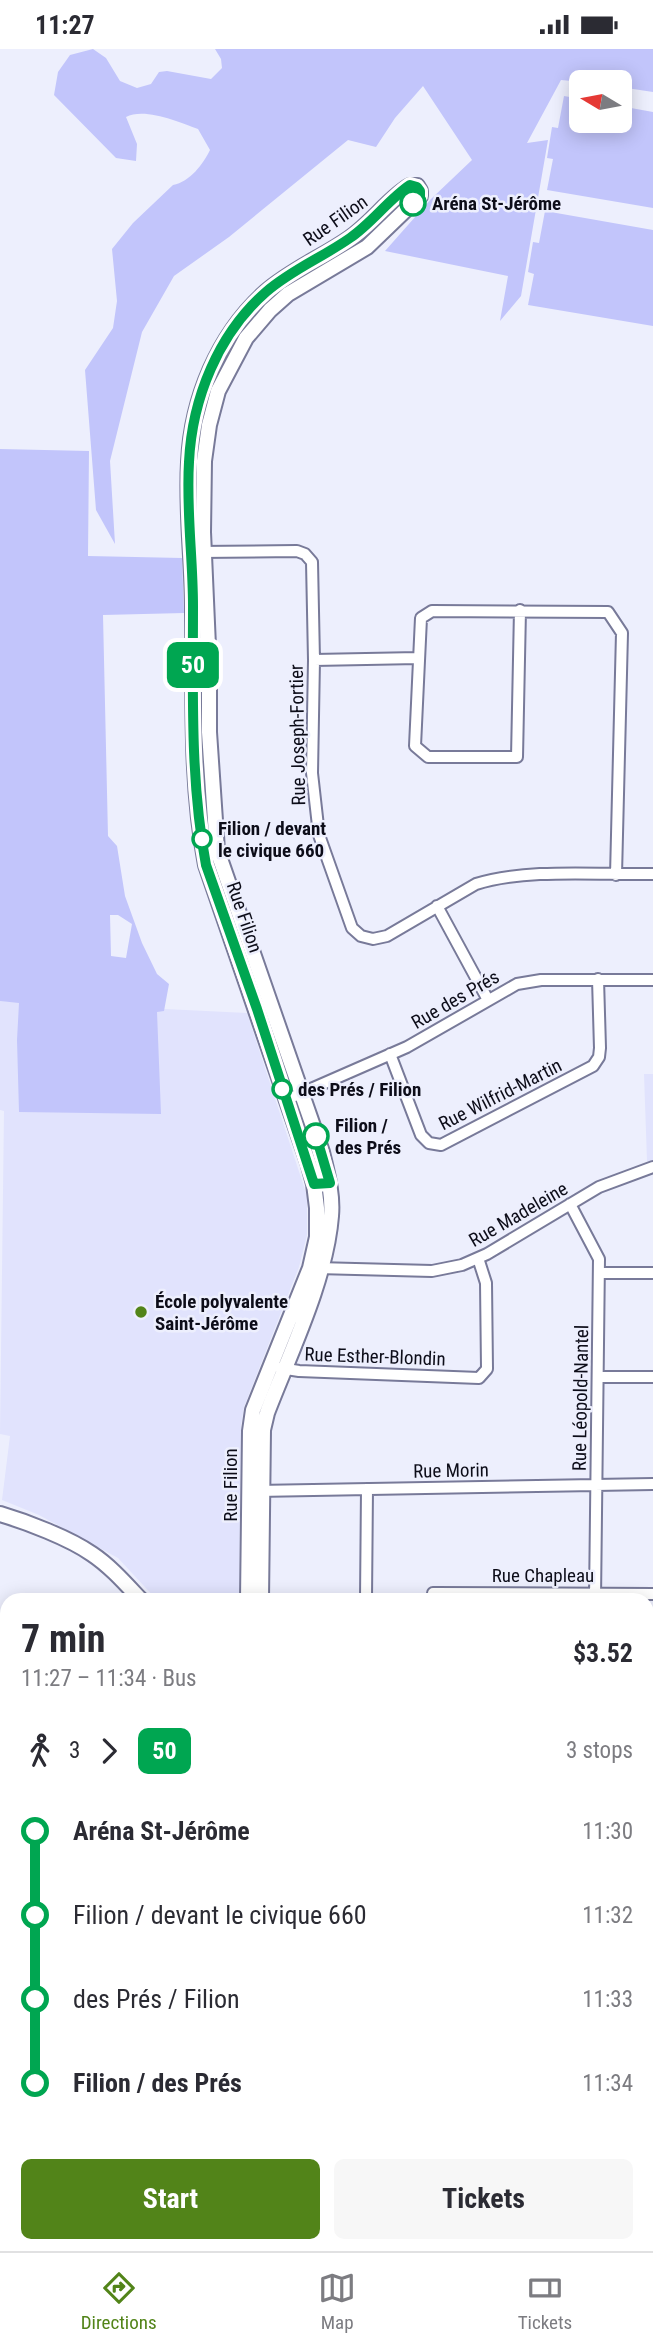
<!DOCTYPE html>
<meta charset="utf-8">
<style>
:root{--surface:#fff;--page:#f7f7f7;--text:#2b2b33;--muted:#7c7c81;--line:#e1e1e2;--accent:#528419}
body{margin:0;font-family:"Roboto Condensed",sans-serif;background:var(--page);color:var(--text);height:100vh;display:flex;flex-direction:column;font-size:26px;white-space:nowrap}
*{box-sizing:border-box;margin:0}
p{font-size:23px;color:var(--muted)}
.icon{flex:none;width:38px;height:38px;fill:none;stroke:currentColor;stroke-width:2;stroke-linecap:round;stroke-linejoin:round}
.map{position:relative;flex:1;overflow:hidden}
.panel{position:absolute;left:0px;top:1544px;width:654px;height:660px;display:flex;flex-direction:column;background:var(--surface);border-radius:21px 21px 0 0;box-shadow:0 4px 18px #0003}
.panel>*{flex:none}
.badge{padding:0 14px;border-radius:10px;font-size:24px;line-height:46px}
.needle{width:46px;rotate:280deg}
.tools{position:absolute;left:569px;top:21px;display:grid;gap:14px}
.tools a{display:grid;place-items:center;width:63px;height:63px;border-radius:10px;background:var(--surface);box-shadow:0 4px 18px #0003;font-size:35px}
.map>.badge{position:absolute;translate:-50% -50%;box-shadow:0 0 0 4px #fff}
.legs{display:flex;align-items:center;gap:10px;height:77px;padding:0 21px;font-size:23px}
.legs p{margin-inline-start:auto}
.headline{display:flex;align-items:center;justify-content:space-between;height:119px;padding:0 21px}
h1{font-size:38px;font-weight:700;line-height:52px}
.primary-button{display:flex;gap:14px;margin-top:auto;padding:14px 21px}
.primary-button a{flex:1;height:80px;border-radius:10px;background:var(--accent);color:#fff;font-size:28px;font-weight:700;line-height:80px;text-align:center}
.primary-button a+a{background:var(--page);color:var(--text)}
ul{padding:0 21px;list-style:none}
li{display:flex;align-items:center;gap:24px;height:84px;font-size:26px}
li i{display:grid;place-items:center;width:10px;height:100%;margin:0 9px;background:currentColor}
li i::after{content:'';width:18px;height:18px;margin:-9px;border:5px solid;border-radius:50%;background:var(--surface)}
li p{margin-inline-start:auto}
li:first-child i{background:linear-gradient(#0000 50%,currentColor 0)}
li:last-child i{background:linear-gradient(currentColor 50%,#0000 0)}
.status{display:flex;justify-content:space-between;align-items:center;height:49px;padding:0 35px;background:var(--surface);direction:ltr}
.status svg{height:19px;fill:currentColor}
.menu{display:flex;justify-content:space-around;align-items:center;height:98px;border-top:2px solid var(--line);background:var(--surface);font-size:19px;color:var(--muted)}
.menu a{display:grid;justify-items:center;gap:4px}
.menu .on{color:var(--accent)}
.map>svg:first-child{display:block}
.built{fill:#e1e3fd}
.green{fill:#c2c5fb;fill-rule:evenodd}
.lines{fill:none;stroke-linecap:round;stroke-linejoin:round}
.minor-casing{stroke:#787a99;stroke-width:14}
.tertiary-casing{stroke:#787a99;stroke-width:18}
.minor{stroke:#fff;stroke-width:10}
.tertiary{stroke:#fff;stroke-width:14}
.line-1-casing{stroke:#fff;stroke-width:16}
.line-1{stroke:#00a651;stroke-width:10}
.stop-1-dot{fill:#fff;stroke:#00a651;stroke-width:3.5}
.poi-dot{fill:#528419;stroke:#edeffd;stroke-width:2.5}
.labels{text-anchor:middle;stroke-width:5;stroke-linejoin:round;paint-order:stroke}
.stop-label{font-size:19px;font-weight:bold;fill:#0d0d19;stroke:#edeffd;text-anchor:start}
.street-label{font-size:19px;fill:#0d0d19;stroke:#edeffd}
.poi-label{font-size:19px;font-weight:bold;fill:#0d0d19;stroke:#edeffd;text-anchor:start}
</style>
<div class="status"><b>11:27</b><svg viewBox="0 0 49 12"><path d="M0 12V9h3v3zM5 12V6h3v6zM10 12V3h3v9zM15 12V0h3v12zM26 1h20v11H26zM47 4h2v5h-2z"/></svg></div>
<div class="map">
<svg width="653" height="2202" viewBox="0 0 653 2202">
<rect width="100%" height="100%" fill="#edeffd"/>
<!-- built -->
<path class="built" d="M 0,952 L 247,964 L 307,1147 L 307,1186 L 299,1218 L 244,1358 L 241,1376 L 239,1550 L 156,1550 L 118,1509 L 39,1466 L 2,1451 L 10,1387 L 0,1385 L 4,1062 L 0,1061 Z
M 644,1025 L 653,1025 L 653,1112 L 647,1112 Z
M 0,1664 L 7,1665 L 7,2091 L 0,2091 Z"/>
<!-- green -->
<path class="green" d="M 93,0 L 106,9 L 120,32 L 137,39 L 151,35 L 159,23 L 167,22 L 211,30 L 222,19 L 221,10 L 215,0 L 653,0 L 653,43 L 620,38 L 620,33 L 582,33 L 561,31 L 527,94 L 548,91 L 521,247 L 500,272 L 508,227 L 385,202 L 431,150 L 472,111 L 423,37 L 395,69 L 376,98 L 348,91 L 229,188 L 174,227 L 142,283 L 110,412 L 115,495 L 96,461 L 85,321 L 113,279 L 117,252 L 112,200 L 133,174 L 173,136 C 190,133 203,115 210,101 L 198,80 C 180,73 144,58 126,68 L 137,95 L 136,112 L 116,109 L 54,46 L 58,23 L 70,6 Z
M 564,47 L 581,50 L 581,72 L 620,72 L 620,57 L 653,63 L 653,159 L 547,141 L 553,110 L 547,109 L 552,78 L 558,79 Z
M 545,162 L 653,181 L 653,277 L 528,256 L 534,225 L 528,223 L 533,193 L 539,194 Z
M 0,400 L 89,402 L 88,507 L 182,509 L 184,564 L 103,566 L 108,787 L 117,797 L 125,847 L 142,894 L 157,925 L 169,935 L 164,962 L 157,963 L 161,1065 L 19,1063 L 17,991 L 19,954 L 0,952 ZM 110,866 L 118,866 L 132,875 L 126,909 L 111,907 Z"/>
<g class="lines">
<defs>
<path id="minor" d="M 198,503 L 297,502 L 305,505 L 312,513 L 314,611 L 312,724 L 319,786 L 352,879 L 361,887 L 373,890 L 387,887 L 476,835 C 526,819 600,826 653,825
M 520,561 L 517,708 L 428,708 L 415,697 L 421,569 L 432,562 L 608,563 L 622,584 L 616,826
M 314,611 L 418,609
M 437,857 L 488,951
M 390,1005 L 421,1086 L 429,1094 L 441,1096 L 593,1017 L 599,1008 L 600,999 L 598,930
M 295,1047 L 407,998 L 517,935 L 541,931 L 653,931
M 570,1155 L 599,1210 L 595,1550
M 317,1219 L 432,1222 L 462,1216 L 487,1205 L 599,1138 L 653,1118
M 599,1224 L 653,1224
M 280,1319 L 299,1322 L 479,1329 L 487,1320 L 486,1234 L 478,1209
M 598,1328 L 653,1328
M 257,1442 L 653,1435
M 433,1544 L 653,1545
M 366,1550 L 367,1440
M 648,1646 L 653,1646
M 648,1856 L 653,1855
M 0,2096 L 7,2096
M 648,2146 L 653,2147
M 255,2202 L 255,2196
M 349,2202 L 349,2196
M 479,2202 L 479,2196
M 590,2202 L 590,2196"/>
<path id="tertiary" d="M 0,1465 C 27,1473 69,1489 92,1505 C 110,1517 125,1534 140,1550
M 248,1550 L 250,1382 L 253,1361 L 310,1219 L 317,1188 L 317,1159 L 314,1135 L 308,1113 L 206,816 C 190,733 194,646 193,562 C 193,512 186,463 189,413 C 192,350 218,286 266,243 C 291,221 323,208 350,189 C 372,174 390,148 410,137 L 417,137 L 420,142 L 420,147 L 367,198 L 288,245 L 270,261 L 246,289 L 218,342 L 209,376 L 204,412 L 203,483 L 209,620 L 209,683 L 217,801 L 322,1103 C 327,1124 333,1145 331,1167 C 326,1231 290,1304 267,1364 L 263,1381 L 261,1550
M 648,1713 L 653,1714
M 129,2196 L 129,2202"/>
</defs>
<!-- minor casing -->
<use href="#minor" class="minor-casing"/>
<!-- tertiary casing -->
<use href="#tertiary" class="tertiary-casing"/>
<!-- minor -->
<use href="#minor" class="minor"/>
<!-- tertiary -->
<use href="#tertiary" class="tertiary"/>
</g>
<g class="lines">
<defs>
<path id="line-1" d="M 316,1087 L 330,1134 L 314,1135 L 257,960 L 206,816 C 190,731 193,643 193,557 C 193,509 186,461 189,413 C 192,350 218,285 266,243 C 291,221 323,208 350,189 C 372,174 389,150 410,136 L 417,138 L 420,142 L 420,147 L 413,154"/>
</defs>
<!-- line-1 casing -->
<use href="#line-1" class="line-1-casing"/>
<!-- line-1 -->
<use href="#line-1" class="line-1"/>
</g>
<!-- markers -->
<g class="stop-1-dot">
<circle cx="413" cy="154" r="12"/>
<circle cx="202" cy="790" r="9"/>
<circle cx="282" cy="1040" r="9"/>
<circle cx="316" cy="1087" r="12"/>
</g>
<circle class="poi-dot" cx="141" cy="1263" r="7"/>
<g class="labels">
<!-- stop labels -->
<g class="stop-label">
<text x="432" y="161">Aréna St-Jérôme</text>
<text x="218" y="786">Filion / devant<tspan x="218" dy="22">le civique 660</tspan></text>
<text x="298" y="1047">des Prés / Filion</text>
<text x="335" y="1083">Filion /<tspan x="335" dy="22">des Prés</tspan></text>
</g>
<!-- street labels -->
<g class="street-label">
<text transform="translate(335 171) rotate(-35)" y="7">Rue Filion</text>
<text transform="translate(297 686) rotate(-91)" y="7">Rue Joseph-Fortier</text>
<text transform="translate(245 868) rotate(71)" y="7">Rue Filion</text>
<text transform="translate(455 950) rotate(-30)" y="7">Rue des Prés</text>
<text transform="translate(500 1045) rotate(-27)" y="7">Rue Wilfrid-Martin</text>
<text transform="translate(518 1165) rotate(-30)" y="7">Rue Madeleine</text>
<text transform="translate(375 1307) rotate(2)" y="7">Rue Esther-Blondin</text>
<text transform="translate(580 1349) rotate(-89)" y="7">Rue Léopold-Nantel</text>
<text transform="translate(451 1421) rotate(-1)" y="7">Rue Morin</text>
<text transform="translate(230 1436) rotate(-90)" y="7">Rue Filion</text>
<text x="543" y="1533">Rue Chapleau</text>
</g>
<!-- poi labels -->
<g class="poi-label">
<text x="155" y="1259">École polyvalente<tspan x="155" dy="22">Saint-Jérôme</tspan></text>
</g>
</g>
</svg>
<div class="tools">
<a><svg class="needle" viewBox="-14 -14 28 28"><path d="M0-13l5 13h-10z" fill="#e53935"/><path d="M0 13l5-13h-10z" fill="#7c7c81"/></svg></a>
</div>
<b class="badge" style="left:193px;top:616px;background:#00a651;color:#fff">50</b>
<section class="panel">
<div class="headline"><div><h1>7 min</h1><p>11:27 – 11:34 · Bus</p></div><b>$3.52</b></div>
<div class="legs"><svg class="icon" aria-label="walk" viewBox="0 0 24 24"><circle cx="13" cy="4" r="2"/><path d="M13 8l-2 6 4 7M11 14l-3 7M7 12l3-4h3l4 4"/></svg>3<svg class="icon" aria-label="forward" viewBox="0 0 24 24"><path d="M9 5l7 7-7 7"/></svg><b class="badge" style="background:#00a651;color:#fff">50</b><p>3 stops</p></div>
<ul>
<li><i style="color:#00a651"></i><b>Aréna St-Jérôme</b><p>11:30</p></li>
<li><i style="color:#00a651"></i><span>Filion / devant le civique 660</span><p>11:32</p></li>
<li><i style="color:#00a651"></i><span>des Prés / Filion</span><p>11:33</p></li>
<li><i style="color:#00a651"></i><b>Filion / des Prés</b><p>11:34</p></li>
</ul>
<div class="primary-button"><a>Start</a><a>Tickets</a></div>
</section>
</div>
<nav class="menu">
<a class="on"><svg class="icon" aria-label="directions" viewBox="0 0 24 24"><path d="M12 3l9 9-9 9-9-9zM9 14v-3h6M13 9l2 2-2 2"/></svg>Directions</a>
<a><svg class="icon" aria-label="map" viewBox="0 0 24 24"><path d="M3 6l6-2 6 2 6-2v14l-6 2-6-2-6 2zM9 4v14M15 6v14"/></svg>Map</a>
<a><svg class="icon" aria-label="tickets" viewBox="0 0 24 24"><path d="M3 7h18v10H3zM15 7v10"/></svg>Tickets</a>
</nav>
